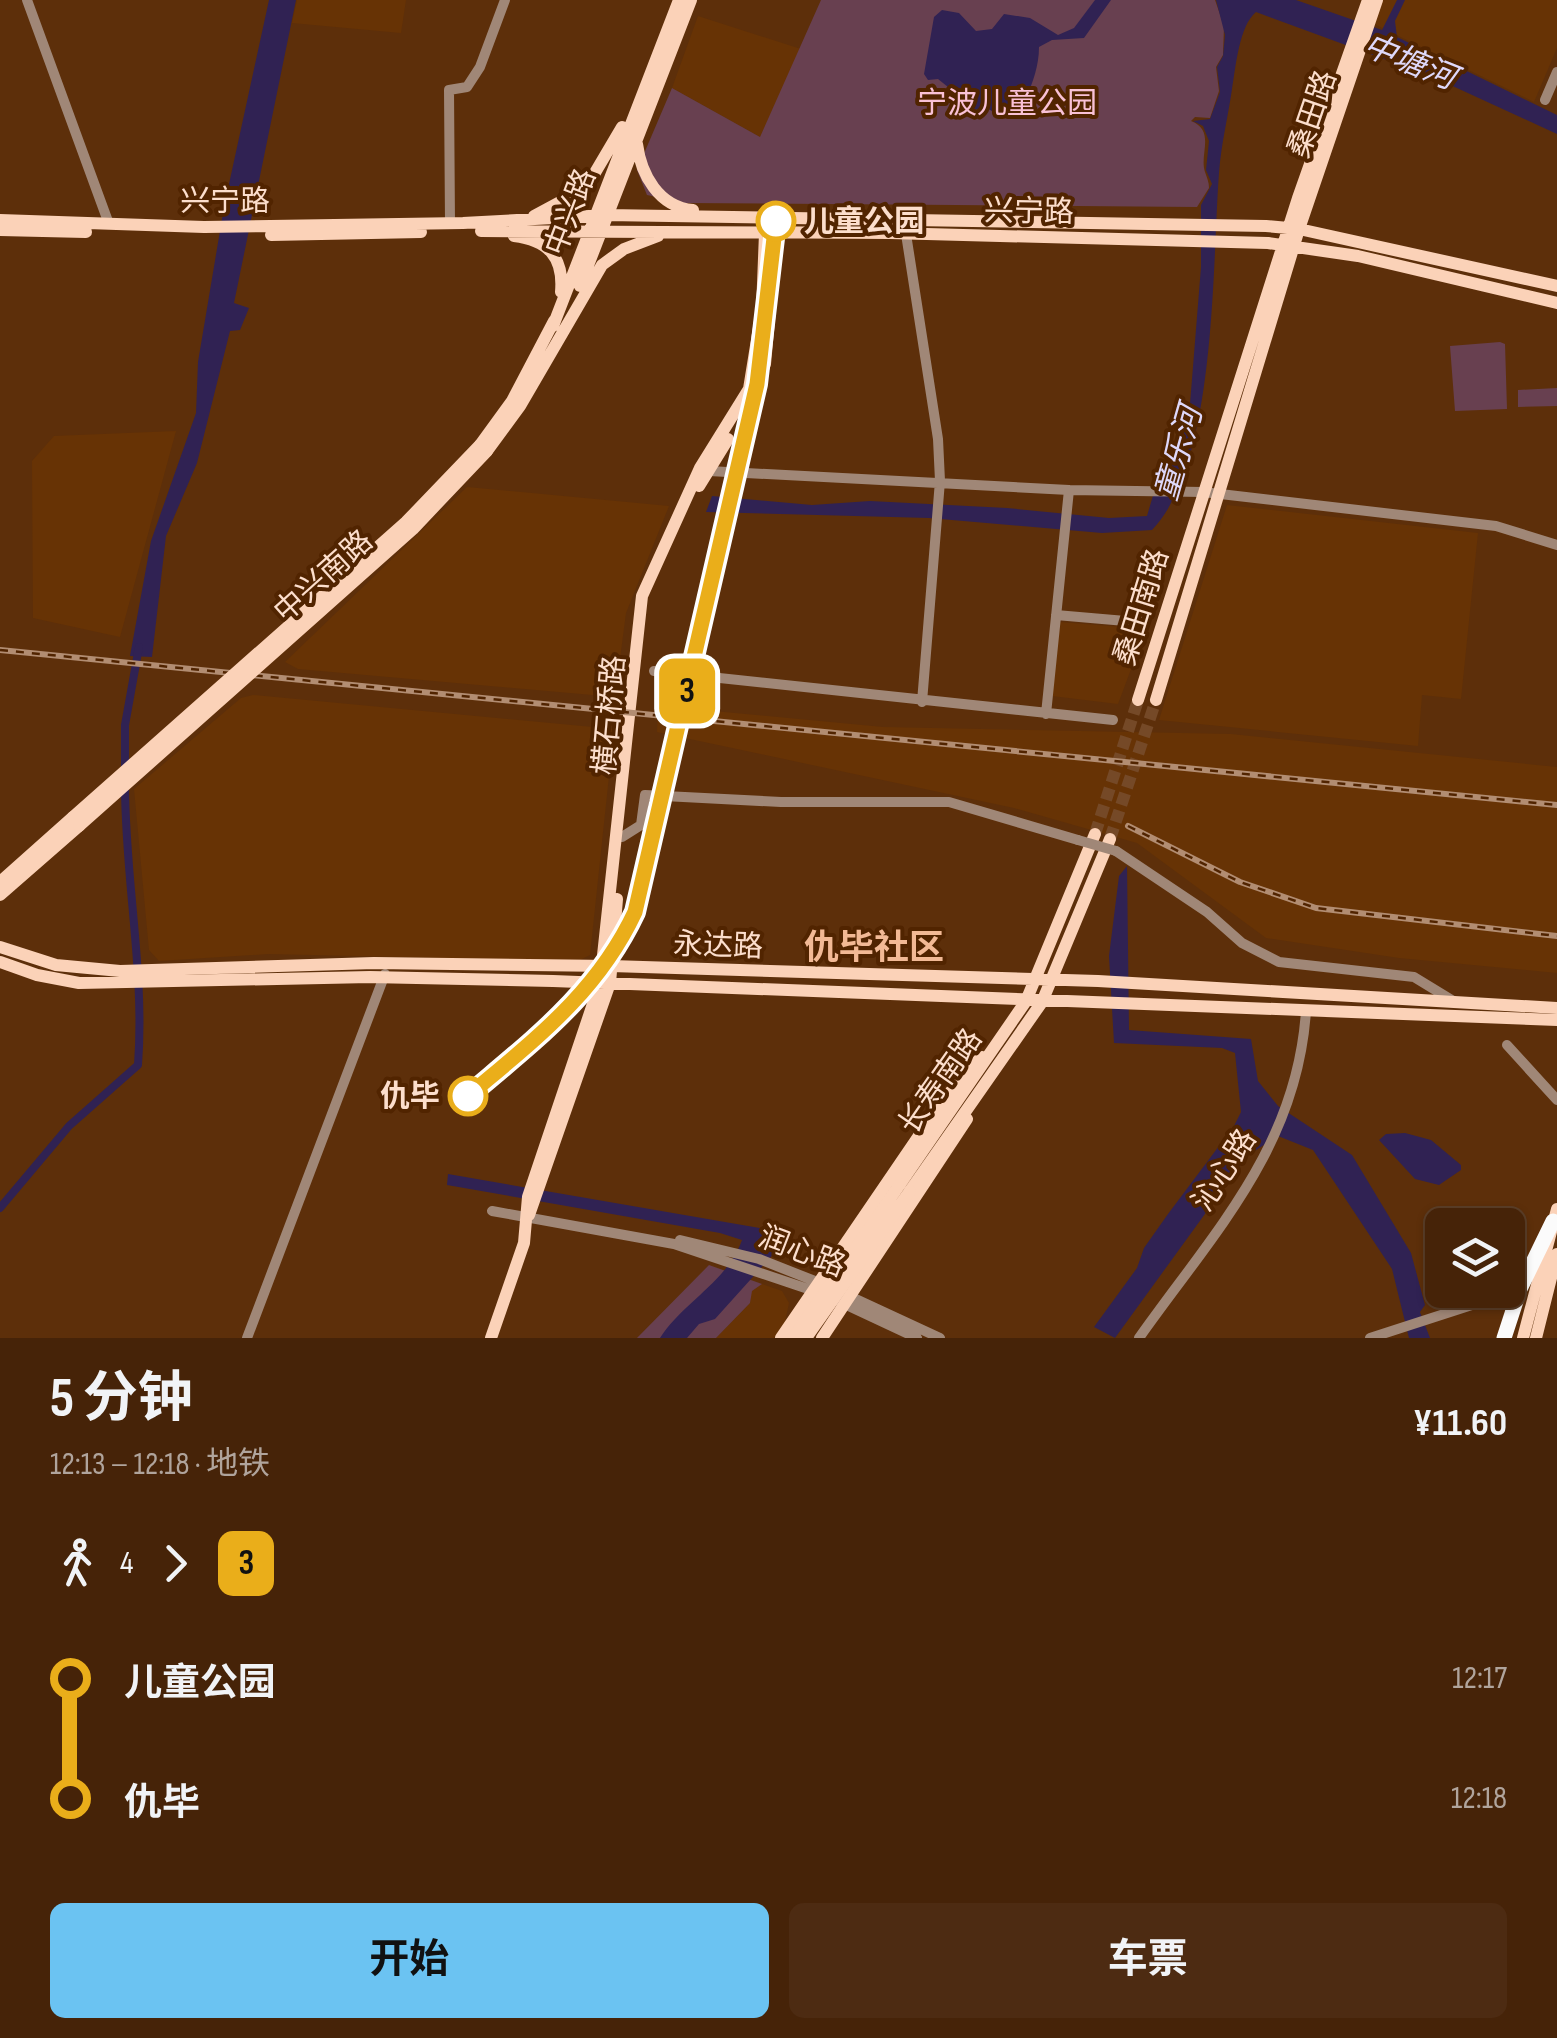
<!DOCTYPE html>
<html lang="zh">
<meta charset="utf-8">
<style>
:root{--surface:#462308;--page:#4d2b12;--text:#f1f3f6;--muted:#b0a49c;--line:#5e4029;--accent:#6bc3f2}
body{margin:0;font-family:"Sofia Sans Condensed","Noto Sans SC",sans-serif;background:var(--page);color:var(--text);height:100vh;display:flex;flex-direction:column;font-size:38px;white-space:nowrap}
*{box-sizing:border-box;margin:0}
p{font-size:32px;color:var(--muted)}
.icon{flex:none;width:55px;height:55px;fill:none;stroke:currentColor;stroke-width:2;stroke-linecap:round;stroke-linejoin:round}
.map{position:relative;height:1338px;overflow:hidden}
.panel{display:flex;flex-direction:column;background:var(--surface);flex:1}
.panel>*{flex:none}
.badge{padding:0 20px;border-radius:15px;font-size:35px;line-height:65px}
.buttons{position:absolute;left:1425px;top:1208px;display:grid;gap:20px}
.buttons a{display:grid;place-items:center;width:100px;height:100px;border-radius:15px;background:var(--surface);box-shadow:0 2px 8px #0004,0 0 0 2px var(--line);font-size:50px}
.map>.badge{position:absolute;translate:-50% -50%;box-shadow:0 0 0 5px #fff}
.legs{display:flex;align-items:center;gap:15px;height:110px;padding:0 50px;font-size:32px}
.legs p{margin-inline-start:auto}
.head{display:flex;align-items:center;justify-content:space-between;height:170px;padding:0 50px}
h1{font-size:55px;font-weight:700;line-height:75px}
.primary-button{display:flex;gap:20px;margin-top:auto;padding:20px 50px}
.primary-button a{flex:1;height:115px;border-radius:15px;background:var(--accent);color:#111;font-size:40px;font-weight:700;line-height:115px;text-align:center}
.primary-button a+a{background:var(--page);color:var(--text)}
ul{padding:0 50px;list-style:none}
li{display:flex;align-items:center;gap:35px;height:120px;font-size:38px}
li i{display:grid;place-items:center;width:15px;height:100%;margin:0 12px;background:currentColor}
li i::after{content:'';width:25px;height:25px;margin:-12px;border:8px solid;border-radius:50%;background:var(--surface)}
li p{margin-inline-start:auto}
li:first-child i{background:linear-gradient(#0000 50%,currentColor 0)}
li:last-child i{background:linear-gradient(currentColor 50%,#0000 0)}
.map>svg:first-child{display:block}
.built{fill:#673305}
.green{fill:#684050}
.water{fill:#302253}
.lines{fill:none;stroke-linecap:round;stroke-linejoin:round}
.canal{stroke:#302253;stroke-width:8}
.major-tunnel{stroke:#754927;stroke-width:12;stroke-dasharray:12 6;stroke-linecap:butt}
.minor{stroke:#a08777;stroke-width:10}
.major{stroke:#fbd2b8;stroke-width:12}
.highway{stroke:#fbfbfb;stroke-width:15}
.rail-casing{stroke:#b28d72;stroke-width:6}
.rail{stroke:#512400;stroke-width:2.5;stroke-dasharray:8;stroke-linecap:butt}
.minor-bridge{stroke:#a08777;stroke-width:10}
.major-bridge{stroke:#fbd2b8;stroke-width:12}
.line-1-casing{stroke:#fff;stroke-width:22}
.line-1{stroke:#eaae1a;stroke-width:15}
.stop-1-dot{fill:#fff;stroke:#eaae1a;stroke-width:5}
.labels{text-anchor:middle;stroke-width:8;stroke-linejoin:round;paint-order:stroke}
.park-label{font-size:30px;fill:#f9c1d6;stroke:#512400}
.street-label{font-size:30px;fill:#fcdecc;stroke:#512400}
.stop-label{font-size:30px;font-weight:bold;fill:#fcdecc;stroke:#512400;text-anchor:start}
.water-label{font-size:32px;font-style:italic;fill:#ded8fa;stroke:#512400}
.quarter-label{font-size:35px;font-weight:bold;fill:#f2b995;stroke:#512400}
</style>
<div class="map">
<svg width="1557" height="1338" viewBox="0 0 1557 1338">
<rect width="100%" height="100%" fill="#5d2f0a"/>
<!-- built -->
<path class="built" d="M 297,0 L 406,0 L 401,33 L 292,23 Z
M 1381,0 L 1557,0 L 1557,48 L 1534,102 L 1372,23 Z
M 698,16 L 801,49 L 760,137 L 672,88 Z
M 176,431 L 120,637 L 33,618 L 32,461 L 54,436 Z
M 467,487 L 669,506 L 626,613 L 615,697 L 298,669 L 285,662 Z
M 1227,505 L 1478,533 L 1461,699 L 1422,695 L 1418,746 L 1159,720 Z
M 1060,622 L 1146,629 L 1118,704 L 1052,696 Z
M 253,695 L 614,729 L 590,955 L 578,961 L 268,954 L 159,961 L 149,950 L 134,789 L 241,698 Z
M 682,708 L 883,727 L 1231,734 L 1557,767 L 1557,973 L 1399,958 L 1266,938 L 1137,843 L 1014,808 L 657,732 L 658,712 L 681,713 Z
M 762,1284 L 782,1291 L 789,1303 L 785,1322 L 774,1338 L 716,1338 L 750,1303 L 751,1291 Z"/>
<!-- green -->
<path class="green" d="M 821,0 L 1215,0 L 1224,26 L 1223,55 L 1216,67 L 1219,91 L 1210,118 L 1195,117 L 1191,121 C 1216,131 1199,154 1205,172 C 1207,178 1209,182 1209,188 L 1197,207 L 684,203 L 647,195 L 637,170 L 672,88 L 760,137 Z
M 1500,342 L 1505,344 L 1507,409 L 1455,411 L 1450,346 Z
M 1557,388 L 1557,406 L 1518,407 L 1518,390 Z
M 709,1265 L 762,1284 L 752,1291 L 750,1303 L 716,1338 L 637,1338 Z"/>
<!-- water -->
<path class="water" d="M 269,0 L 296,0 L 234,303 L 249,308 L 240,330 L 230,331 L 197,463 L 166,536 L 152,657 L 130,656 L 151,541 L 196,413 L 198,362 L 224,207 Z
M 1095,0 L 1111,0 L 1084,38 L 1052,40 L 1039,47 C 1039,66 1033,81 1026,99 L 1002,116 L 986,108 L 949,114 L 958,95 L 938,79 L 928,80 L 924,74 L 934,17 L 942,10 L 959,13 L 976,31 L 992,29 L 1004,14 L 1030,18 L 1058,35 L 1074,28 Z
M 1216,0 L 1296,0 L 1382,30 L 1397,0 L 1405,0 L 1395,21 L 1397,37 L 1557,115 L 1557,134 L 1433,77 L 1256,12 C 1239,26 1236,66 1232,89 C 1228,117 1221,144 1219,173 C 1212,264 1217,463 1152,530 L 1102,533 L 929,518 L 706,512 L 712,496 L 812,505 L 870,501 L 1007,508 L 1109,518 L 1147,516 L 1157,482 L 1181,447 L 1190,404 L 1201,267 L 1201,205 L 1212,184 L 1206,170 L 1209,141 L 1203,126 L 1193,121 L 1210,119 L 1220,92 L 1217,67 L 1223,56 L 1225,35 Z
M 1127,866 L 1129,1030 L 1251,1039 L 1258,1081 L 1278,1106 L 1352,1155 L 1411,1253 L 1425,1305 L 1420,1312 L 1430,1338 L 1409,1338 L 1392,1269 L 1313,1150 L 1278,1136 L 1247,1156 L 1115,1338 L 1094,1327 L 1137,1268 L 1144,1248 L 1168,1214 L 1234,1126 L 1241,1112 L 1235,1053 L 1222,1048 L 1114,1043 L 1109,956 L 1119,876 Z
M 1405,1133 L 1431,1140 L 1461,1165 L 1461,1170 L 1439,1185 L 1415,1179 L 1379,1140 L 1386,1134 Z
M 448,1174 L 783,1232 L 785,1236 L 778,1249 L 715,1319 L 699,1324 L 687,1338 L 660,1338 C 683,1302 727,1282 742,1240 L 720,1233 L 447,1185 Z"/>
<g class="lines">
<!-- canal -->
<path class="canal" d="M 125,771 L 125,725 L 139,647
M 0,1208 L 69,1126 L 138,1065 C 145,971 125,879 125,785"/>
<!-- major-tunnel -->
<path class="major-tunnel" d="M 1095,834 L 1138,700
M 1110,839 L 1156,700"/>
<!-- minor -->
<path class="minor" d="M 27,0 L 109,224
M 1545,100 L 1557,72
M 450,223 L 449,90 L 467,87 L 480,67 L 505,0
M 906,234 L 938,439 L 940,481 L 922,702
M 709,471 L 1069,490 L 1203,492 L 1496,526 L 1557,545
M 1056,615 L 1137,622 L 1157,570
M 654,671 L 1113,720
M 1046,714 L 1069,490
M 622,837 L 641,825 L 645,795 L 781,802 L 949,802 L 1078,840
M 1116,851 L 1207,912 L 1242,943 L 1279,962 L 1414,977 L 1455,1002
M 1507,1045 L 1557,1100
M 492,1211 L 674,1244 L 820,1293
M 680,1240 L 759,1259 L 825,1285
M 845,1294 L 940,1338
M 840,1302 L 917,1338
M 247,1338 L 385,974
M 1139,1338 C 1214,1232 1297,1147 1306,1011
M 1370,1338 L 1512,1292"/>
<!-- major -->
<path class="major" d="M 637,144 C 641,175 659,207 693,210
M 534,216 L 586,188 L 622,127
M 0,220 L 204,227 L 463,223 L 607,215 L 1266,226 L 1299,229 L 1557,286
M 0,230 L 86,232
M 481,231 L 890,233 L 1268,243 L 1358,256 L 1557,303
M 271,235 L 421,232
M 514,236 C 548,240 564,257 561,292
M 580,286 L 691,0
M 553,326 L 679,0
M 751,401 L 765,364 L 777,233
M 480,445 L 512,401 L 554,321
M 487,451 L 520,406 L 602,265 L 624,249 L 658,236
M 699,486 L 728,439
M 1138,700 L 1298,198 L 1368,0
M 1156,700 L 1299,229 L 1377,0
M 0,882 L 73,817
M 0,895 L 79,826
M 0,947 L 56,965 L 120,971 L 374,963 L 611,966 L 1098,981 L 1557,1008
M 0,962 L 37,975 L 79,983 L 370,977 L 553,981 L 1557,1020
M 900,1184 L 1026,1001 L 1095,834
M 910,1191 L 1042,1002 L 1110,839
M 529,1215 L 610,983 L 617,899
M 491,1338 L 524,1243 L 528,1197 L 600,983 L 642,596 L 700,468 L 749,389 L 762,309 L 765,233
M 781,1338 L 923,1130 L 965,1072 L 982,1057
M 822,1338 L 967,1119
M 1523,1338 L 1557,1209
M 1536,1338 L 1557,1254"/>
<!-- highway -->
<path class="highway" d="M 1504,1338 L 1520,1289 L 1553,1221"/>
<defs>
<path id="rail" d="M 0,650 L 1557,805
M 1128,826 L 1240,882 L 1316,908 L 1557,936"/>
</defs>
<!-- rail casing -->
<use href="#rail" class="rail-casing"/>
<!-- rail -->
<use href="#rail" class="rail"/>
<!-- minor-bridge -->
<path class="minor-bridge" d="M 1078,840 L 1116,851"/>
<!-- major-bridge -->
<path class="major-bridge" d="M 73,817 L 406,522 L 480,445
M 79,826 L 413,529 L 487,451
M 793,1338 L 900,1184
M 806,1338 L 910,1191"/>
</g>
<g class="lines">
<defs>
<path id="line-1" d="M 468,1096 C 535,1039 597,993 635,912 L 757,384 L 776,221"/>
</defs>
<!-- line-1 casing -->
<use href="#line-1" class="line-1-casing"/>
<!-- line-1 -->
<use href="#line-1" class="line-1"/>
</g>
<!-- markers -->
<g class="stop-1-dot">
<circle cx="776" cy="221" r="18"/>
<circle cx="468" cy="1096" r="18"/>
</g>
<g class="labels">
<!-- park labels -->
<g class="park-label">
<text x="1007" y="113">宁波儿童公园</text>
</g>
<!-- street labels -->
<g class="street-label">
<text transform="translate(1312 114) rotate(-71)" y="10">桑田路</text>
<text x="225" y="211">兴宁路</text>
<text transform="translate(1029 211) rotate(1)" y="10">兴宁路</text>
<text transform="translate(570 212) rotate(-69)" y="10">中兴路</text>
<text transform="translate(323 576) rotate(-42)" y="10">中兴南路</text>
<text transform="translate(1141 607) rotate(-73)" y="10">桑田南路</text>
<text transform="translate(609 715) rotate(-85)" y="10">横石桥路</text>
<text transform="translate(718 945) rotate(2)" y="10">永达路</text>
<text transform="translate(940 1081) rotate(-55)" y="10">长寿南路</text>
<text transform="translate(1224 1170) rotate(-57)" y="10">沁心路</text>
<text transform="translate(802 1251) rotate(21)" y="10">润心路</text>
</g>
<!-- stop labels -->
<g class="stop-label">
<text x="804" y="231">儿童公园</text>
<text x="440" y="1106" text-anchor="end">仇毕</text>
</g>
<!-- water labels -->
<g class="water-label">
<text transform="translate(1410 61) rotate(22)" y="11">中塘河</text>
<text transform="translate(1178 453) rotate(-74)" y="11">童乐河</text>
</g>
<!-- quarter labels -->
<g class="quarter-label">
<text x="874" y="959">仇毕社区</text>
</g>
</g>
</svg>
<div class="buttons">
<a><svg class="icon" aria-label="layers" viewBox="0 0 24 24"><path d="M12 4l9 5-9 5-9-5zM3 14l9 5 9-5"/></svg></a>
</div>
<b class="badge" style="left:687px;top:691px;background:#eaae1a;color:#111">3</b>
</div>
<section class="panel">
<div class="head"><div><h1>5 分钟</h1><p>12:13 – 12:18 · 地铁</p></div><b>¥11.60</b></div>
<div class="legs"><svg class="icon" aria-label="walk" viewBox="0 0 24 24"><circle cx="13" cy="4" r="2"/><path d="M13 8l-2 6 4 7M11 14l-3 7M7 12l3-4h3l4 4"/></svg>4<svg class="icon" aria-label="forward" viewBox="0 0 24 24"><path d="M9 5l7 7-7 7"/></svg><b class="badge" style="background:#eaae1a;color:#111">3</b></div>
<ul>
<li><i style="color:#eaae1a"></i><b>儿童公园</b><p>12:17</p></li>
<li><i style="color:#eaae1a"></i><b>仇毕</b><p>12:18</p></li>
</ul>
<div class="primary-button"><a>开始</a><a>车票</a></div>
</section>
